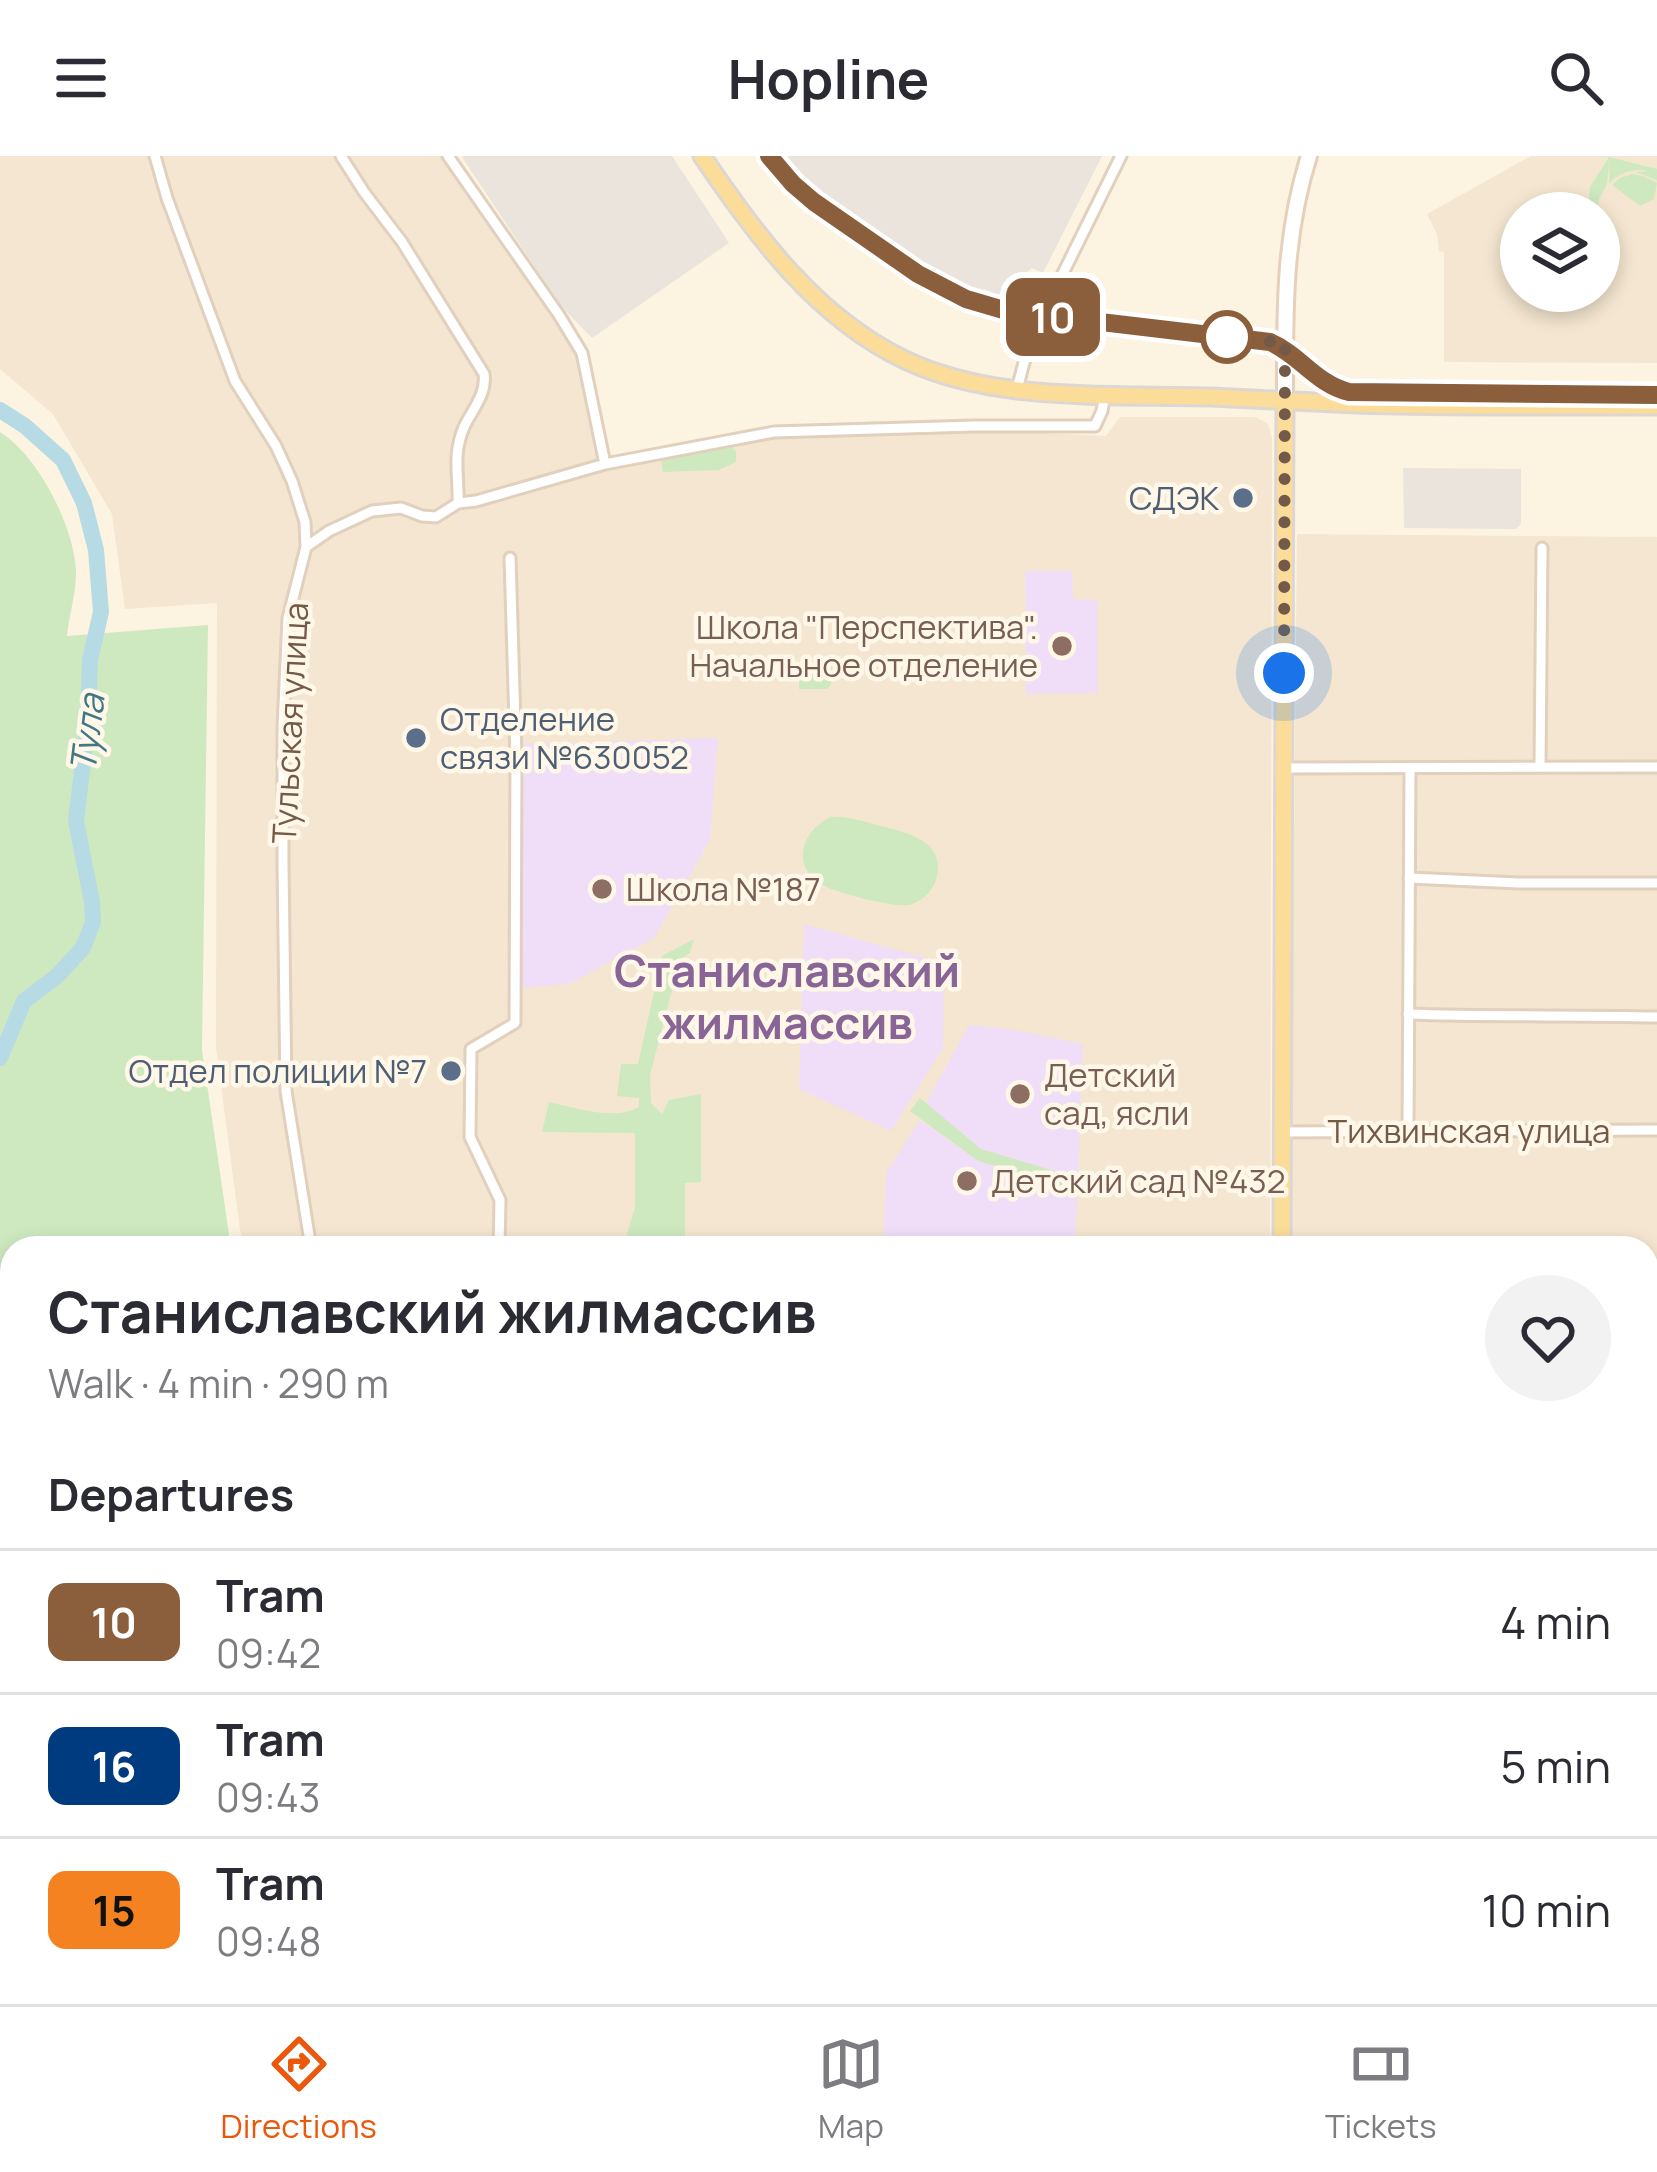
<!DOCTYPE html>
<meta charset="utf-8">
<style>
:root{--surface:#fff;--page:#f2f2f3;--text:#2b2b33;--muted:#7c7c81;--line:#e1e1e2;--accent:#ea580c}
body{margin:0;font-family:Manrope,sans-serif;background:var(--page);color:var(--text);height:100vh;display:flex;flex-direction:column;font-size:45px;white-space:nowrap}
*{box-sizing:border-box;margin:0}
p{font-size:39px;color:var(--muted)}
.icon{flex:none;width:66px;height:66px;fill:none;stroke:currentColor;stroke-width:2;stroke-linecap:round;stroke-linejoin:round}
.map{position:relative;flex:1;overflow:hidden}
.sheet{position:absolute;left:0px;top:1080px;width:1659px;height:768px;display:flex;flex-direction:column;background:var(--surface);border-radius:36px 36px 0 0;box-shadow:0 6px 18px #0003}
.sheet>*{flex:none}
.badge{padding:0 24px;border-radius:18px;font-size:42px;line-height:78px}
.controls{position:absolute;left:1500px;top:36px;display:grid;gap:24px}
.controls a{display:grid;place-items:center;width:120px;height:120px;border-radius:50%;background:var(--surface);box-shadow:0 6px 18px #0003;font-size:60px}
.you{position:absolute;width:60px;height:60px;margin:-30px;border:9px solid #fff;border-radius:50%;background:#1a73e8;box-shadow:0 0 0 18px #1a73e833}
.map>.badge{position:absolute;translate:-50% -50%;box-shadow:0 0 0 6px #fff}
h2{padding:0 48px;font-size:45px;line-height:108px}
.round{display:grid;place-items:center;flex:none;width:126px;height:126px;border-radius:63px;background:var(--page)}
.overview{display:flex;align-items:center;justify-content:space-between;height:204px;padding:0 48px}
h1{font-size:57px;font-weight:700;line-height:90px}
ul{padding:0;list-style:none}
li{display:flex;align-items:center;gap:36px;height:144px;padding:0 48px;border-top:3px solid var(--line)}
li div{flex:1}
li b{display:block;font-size:45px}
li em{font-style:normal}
li .badge{min-width:132px;font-weight:700;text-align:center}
header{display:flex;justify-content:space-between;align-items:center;height:156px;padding:0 48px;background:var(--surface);font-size:54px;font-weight:700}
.menu{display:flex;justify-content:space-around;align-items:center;height:168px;border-top:3px solid var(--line);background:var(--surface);font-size:33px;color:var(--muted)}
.menu a{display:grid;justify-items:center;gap:6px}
.menu .current{color:var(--accent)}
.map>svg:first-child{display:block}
.residential{fill:#f4e6d0;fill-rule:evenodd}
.industrial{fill:#ebe4dd}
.education{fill:#f0def8}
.green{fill:#cee9c0}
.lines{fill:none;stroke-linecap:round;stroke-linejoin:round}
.river{stroke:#b6dbe5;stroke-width:16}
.street-casing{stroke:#e0d0bd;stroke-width:15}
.secondary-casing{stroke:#e5d1bb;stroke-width:20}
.primary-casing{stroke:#ddd7d3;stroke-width:21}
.street{stroke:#fff;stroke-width:9}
.secondary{stroke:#fff;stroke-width:14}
.primary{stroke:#fbdd99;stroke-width:15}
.tram{stroke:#b6a1c5;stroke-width:3}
.line-casing{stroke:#fff;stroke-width:27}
.line{stroke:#8b5e3c;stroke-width:18}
.walk{stroke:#735a48;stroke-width:12;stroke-dasharray:0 21.6}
.stop-dot{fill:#fff;stroke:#8b5e3c;stroke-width:6}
.service-dot{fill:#5c6f8a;stroke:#fff7e7;stroke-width:4.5}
.education-dot{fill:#8d6e63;stroke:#fff7e7;stroke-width:4.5}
.labels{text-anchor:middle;stroke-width:9;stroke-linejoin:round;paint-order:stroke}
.service-label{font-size:33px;fill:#4e5e75;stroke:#fff7e7;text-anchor:end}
.education-label{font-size:33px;fill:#785e54;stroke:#fff7e7;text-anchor:start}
.street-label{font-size:33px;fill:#735a48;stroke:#fff7e7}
.water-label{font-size:36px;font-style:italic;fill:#427786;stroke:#fff7e7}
.district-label{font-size:45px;font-weight:bold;fill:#896497;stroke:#fff7e7}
</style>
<header><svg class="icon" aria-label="menu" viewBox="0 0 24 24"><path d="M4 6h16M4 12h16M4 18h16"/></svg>Hopline<svg class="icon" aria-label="search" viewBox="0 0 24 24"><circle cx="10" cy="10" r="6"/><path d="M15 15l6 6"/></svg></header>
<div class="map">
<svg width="1657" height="1848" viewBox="0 0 1657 1848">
<rect width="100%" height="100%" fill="#fcf3e1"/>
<!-- residential -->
<path class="residential" d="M 0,0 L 447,0 L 582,197 L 606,312 L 780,282 L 973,274 L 1106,280 L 1120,261 L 1255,261 L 1268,268 L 1272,282 L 1270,1092 L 245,1092 L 240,1074 L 216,891 L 217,447 L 125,453 L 112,358 L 53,258 L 0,213 Z
M 1531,0 L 1657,0 L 1657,207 L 1444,206 L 1444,96 L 1439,95 L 1437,78 L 1427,58 ZM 1521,57 L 1599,57 L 1599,135 L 1521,135 Z
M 1297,378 L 1657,381 L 1657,1282 L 1647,1282 L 1647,1092 L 1290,1092 Z
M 1647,1390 L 1657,1390 L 1656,1848 L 1299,1848 L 1299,1836 L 1647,1836 Z
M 488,1836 L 1255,1836 L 1256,1848 L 491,1848 Z"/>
<!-- industrial -->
<path class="industrial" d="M 464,0 L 672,0 L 729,87 L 592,182 L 560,149 L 462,1 Z
M 776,0 L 1102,0 L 1043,117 L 1032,112 L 998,139 L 984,133 L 976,143 L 918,113 L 790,18 Z
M 1403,312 L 1521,313 L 1521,368 L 1516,373 L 1404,372 Z"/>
<!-- education -->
<path class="education" d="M 1025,415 L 1072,415 L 1073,443 L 1097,444 L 1098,537 L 1026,538 Z
M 718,582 L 710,684 L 654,782 L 569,828 L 521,832 L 522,588 Z
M 804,768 L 944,807 L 943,892 L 891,975 L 799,933 Z
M 969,869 L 1010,873 L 1083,888 L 1078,1022 L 981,993 L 926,947 Z
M 920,964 L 978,1005 L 1078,1034 L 1074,1092 L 883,1092 L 886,1017 Z
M 1647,1268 L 1657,1276 L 1657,1334 L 1647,1334 Z"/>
<!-- green -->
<path class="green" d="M 1609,1 L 1657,13 L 1657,24 L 1636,16 L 1647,15 C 1634,11 1619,18 1609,27 L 1610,3 L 1607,28 L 1599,43 L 1597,57 L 1588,57 L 1590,31 Z
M 1633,18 L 1643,20 L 1657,27 L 1654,43 L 1640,50 L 1612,29 L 1620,22 Z
M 0,276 C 38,300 73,368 76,414 C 77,434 69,459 67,480 L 208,469 L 202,894 L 231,1092 L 12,1092 L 12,1834 L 0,1832 Z
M 731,290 L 736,295 L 736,306 L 719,314 L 663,316 L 661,303 Z
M 823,505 L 826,510 L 832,510 L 831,528 L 827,533 L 799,533 L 799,511 L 805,506 Z
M 831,661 C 847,660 861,665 877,669 C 905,676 948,684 936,724 C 932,736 921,746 909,749 C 894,752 832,736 819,727 C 790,707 804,673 831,661 Z
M 694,783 L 690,797 L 680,803 L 650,919 L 651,947 L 662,958 L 669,944 L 701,938 L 701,1026 L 685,1027 L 685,1092 L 632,1092 L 626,1082 L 635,1051 L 635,977 L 542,976 L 549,946 C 576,952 614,965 639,951 L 639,942 L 617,940 L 621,908 L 638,908 L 662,800 Z
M 920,942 L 981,993 L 1078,1022 L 1078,1034 L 978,1005 L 910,955 Z
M 21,1836 L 476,1836 L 479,1848 L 90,1848 Z"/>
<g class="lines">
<!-- river -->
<path class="river" d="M 0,254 L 25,270 L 63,304 L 84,347 L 96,394 L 101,456 L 90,504 L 88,565 L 76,665 L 92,746 L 93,766 L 83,792 L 57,820 L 24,845 L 0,902
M 0,1223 L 12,1237
M 0,1491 L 12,1483
M 147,1836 L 163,1848"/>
<defs>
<path id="street" d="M 155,0 L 167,42 L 235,225 L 276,290 L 292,325 L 305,366 L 306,391 L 288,462 L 283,571 L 283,708 L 286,935 L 311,1092
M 341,0 L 364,36 L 402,86 L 484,218 C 487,238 472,254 464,271 C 452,299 459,319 458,347
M 448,0 L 559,159 L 582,197 L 605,308
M 1017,233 L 1030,184 L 1121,0
M 306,391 L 329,375 L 372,355 L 401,352 L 422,360 L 436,361 L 458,347 L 476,345 L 605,308 L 774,276 L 973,270 L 1095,270 L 1102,255 L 1105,238
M 1540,611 L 1542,392
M 1284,612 L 1657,611
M 1409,722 L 1518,727 L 1657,727
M 1408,858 C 1491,861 1574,859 1657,861
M 1408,975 L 1410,613
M 1281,976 L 1657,974
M 499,1092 L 500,1044 L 470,981 L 471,893 L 515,867 L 516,601 L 510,402
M 1652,1199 L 1657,1199
M 1647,1502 L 1657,1502
M 1647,1623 L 1657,1623
M 1647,1738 L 1657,1738
M 559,1836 L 562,1848
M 1401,1840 L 1467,1841 L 1479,1848
M 0,1842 L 27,1848
M 797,1848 L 797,1836
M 969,1848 L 969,1836
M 1150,1848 L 1150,1836"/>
<path id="secondary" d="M 1285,244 C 1285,159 1283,82 1309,0"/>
<path id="primary" d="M 702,0 C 757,80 815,161 905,204 C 995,247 1113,238 1211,241 C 1259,243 1308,246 1356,248 C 1456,251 1557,250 1657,250
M 1282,1092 L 1285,244
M 1647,1366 L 1657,1366
M 1284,1848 L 1284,1836"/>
</defs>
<!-- street casing -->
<use href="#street" class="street-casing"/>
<!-- secondary casing -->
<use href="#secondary" class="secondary-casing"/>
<!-- primary casing -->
<use href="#primary" class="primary-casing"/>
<!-- street -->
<use href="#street" class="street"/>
<!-- secondary -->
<use href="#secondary" class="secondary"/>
<!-- primary -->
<use href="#primary" class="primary"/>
<!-- tram -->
<path class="tram" d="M 762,0 L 809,50 L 916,122 L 963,149 L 1005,162 L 1256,189 L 1276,199 L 1316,231 L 1350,241 L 1657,244"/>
</g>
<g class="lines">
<defs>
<path id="line" d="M 769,0 L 793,28 L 814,46 L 918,118 L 966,143 L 1007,155 L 1270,186 C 1300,199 1316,228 1349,236 L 1657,239"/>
</defs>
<!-- line casing -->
<use href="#line" class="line-casing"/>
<!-- line -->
<use href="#line" class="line"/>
<!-- walk -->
<path class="walk" d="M 1227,181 L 1285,187 L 1284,517"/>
</g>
<!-- markers -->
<circle class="stop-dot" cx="1227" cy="181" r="24"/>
<g class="service-dot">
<circle cx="1243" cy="342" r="12"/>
<circle cx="416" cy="582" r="12"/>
<circle cx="451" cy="915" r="12"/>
</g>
<g class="education-dot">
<circle cx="1062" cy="490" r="12"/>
<circle cx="602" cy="733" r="12"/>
<circle cx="1020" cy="938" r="12"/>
<circle cx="967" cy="1025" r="12"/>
</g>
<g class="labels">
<!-- service labels -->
<g class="service-label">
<text x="1219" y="354">СДЭК</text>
<text x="440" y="575" text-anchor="start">Отделение<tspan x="440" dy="38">связи №630052</tspan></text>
<text x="427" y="927">Отдел полиции №7</text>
</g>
<!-- education labels -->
<g class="education-label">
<text x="1038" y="483" text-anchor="end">Школа "Перспектива".<tspan x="1038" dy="38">Начальное отделение</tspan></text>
<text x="626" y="745">Школа №187</text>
<text x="1044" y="931">Детский<tspan x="1044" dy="38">сад, ясли</tspan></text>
<text x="991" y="1037">Детский сад №432</text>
</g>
<!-- street labels -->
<g class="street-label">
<text transform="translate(290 567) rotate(-87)" y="12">Тульская улица</text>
<text x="1469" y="987">Тихвинская улица</text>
</g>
<!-- water labels -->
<g class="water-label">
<text transform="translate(87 577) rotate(-83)" y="13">Тула</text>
</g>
<!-- district labels -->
<g class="district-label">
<text x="787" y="831">Станиславский<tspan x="787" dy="52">жилмассив</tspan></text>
</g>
</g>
</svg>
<div class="controls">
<a><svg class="icon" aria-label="layers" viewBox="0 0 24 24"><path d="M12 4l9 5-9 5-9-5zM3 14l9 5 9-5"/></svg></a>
</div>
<div class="you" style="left:1284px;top:517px"></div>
<b class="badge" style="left:1053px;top:161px;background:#8b5e3c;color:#fff">10</b>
<section class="sheet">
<div class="overview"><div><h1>Станиславский жилмассив</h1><p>Walk · 4 min · 290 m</p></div><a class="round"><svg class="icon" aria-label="heart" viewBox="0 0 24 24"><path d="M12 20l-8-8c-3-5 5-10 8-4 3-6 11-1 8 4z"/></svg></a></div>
<h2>Departures</h2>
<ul>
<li><span class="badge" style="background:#8b5e3c;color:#fff">10</span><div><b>Tram</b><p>09:42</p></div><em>4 min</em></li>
<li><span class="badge" style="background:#003b80;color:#fff">16</span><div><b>Tram</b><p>09:43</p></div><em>5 min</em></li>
<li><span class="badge" style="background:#f58220;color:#111">15</span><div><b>Tram</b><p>09:48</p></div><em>10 min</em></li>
</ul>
</section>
</div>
<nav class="menu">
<a class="current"><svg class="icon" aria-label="directions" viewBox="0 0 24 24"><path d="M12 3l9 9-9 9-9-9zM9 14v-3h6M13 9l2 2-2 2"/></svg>Directions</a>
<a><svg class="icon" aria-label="map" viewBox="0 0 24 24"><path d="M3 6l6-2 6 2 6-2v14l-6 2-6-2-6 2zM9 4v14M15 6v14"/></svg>Map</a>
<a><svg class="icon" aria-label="tickets" viewBox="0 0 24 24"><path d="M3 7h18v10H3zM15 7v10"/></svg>Tickets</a>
</nav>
